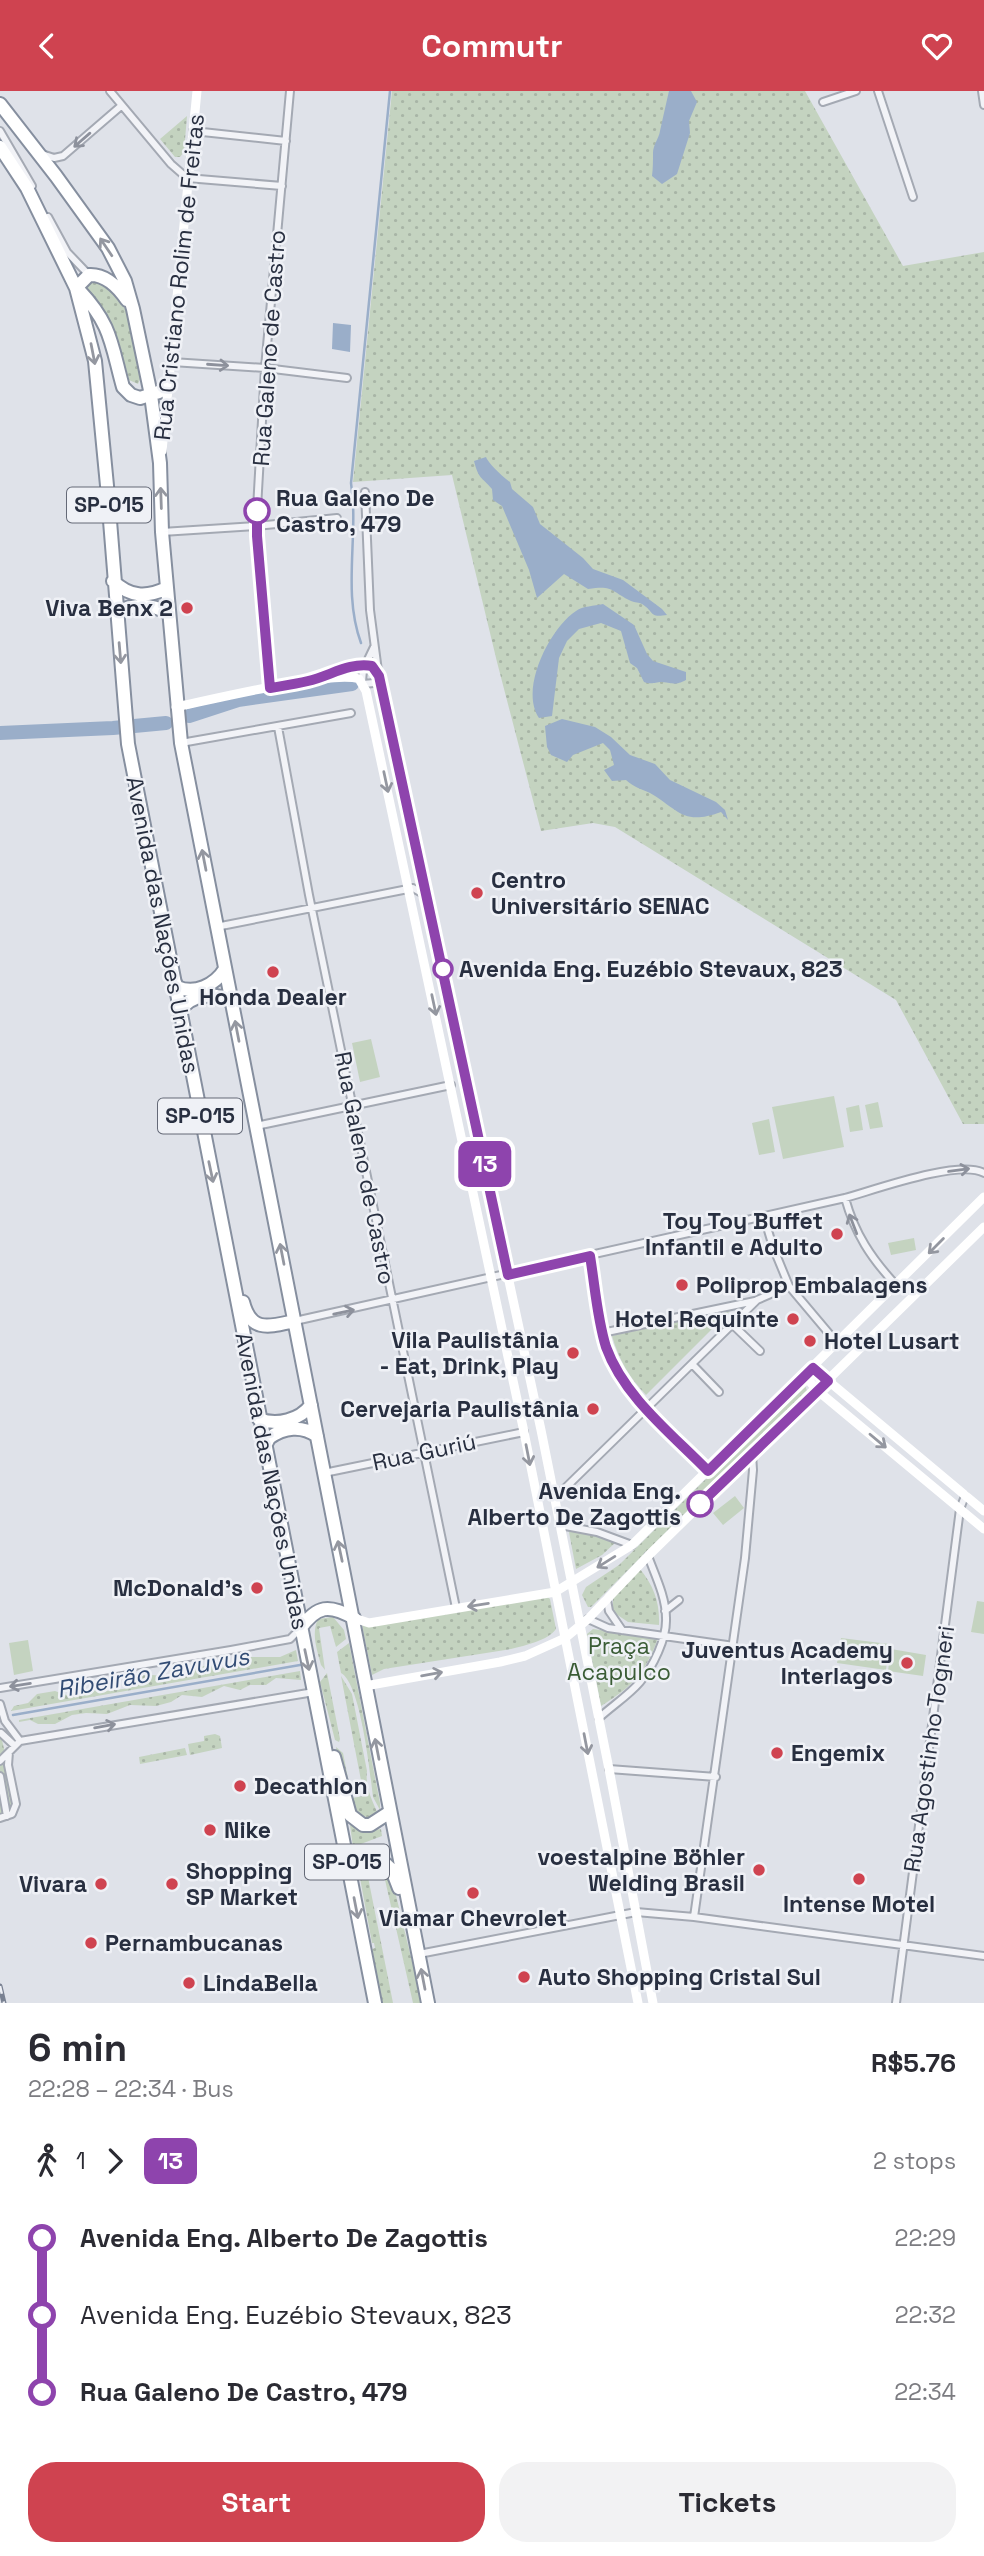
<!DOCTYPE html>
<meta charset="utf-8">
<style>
:root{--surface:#fff;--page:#f2f2f3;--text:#2b2b33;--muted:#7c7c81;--accent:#cf4350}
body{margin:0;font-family:"Space Grotesk",sans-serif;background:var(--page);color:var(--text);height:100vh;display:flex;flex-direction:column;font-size:26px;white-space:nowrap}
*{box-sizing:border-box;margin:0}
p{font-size:23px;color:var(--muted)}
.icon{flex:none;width:38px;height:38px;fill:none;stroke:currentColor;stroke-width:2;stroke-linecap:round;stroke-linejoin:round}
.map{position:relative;height:1912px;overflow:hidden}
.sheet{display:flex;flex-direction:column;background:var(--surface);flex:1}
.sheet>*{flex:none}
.badge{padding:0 14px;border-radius:10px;font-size:24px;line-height:46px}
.map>.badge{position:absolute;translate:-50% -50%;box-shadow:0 0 0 4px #fff}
.legs{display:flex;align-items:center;gap:10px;height:77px;padding:0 28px;font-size:23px}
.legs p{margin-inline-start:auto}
.headline{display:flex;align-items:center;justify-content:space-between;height:119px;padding:0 28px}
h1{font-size:38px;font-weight:700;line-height:52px}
.primary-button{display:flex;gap:14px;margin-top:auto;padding:14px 28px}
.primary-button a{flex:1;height:80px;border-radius:28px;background:var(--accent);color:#fff;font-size:28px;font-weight:700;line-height:80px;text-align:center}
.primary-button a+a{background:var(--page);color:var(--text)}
ul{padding:0 28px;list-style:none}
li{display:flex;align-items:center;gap:24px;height:77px;font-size:26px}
li i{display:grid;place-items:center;width:10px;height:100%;margin:0 9px;background:currentColor}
li i::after{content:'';width:18px;height:18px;margin:-9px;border:5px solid;border-radius:50%;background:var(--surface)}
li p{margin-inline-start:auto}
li:first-child i{background:linear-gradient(#0000 50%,currentColor 0)}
li:last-child i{background:linear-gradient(currentColor 50%,#0000 0)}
header{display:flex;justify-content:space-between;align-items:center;height:91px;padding:0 28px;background:var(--accent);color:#fff;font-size:32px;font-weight:700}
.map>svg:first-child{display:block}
.grass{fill:url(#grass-dots)}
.pitch{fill:#c4d3c0}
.water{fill:#9aaec9}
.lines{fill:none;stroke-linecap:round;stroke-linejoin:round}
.stream{stroke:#9aaec9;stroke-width:2.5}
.river{stroke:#9aaec9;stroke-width:14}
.street-casing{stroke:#a4a9b3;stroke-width:10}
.highway-casing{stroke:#868f9f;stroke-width:16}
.street{stroke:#f2f3f7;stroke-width:6}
.secondary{stroke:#fff;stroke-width:9}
.highway{stroke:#fff;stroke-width:12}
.rail-casing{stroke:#798192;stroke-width:5}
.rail{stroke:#eff1f6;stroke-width:2.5;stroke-dasharray:8;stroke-linecap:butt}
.oneway{stroke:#8d919c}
.oneway2{stroke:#9497a0}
.line-1-casing{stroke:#fff;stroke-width:16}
.line-1{stroke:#8e44ad;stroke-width:10}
.stop-1-dot{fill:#fff;stroke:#8e44ad;stroke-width:3.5}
.poi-dot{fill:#cf4350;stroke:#eff1f6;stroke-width:2.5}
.labels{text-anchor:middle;stroke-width:5;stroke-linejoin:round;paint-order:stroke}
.shield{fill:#eff1f6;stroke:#646977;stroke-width:2}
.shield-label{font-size:21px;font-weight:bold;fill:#282f40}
.street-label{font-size:23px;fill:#282f40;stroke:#eff1f6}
.stop-label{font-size:23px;font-weight:bold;fill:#282f40;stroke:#eff1f6;text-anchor:start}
.poi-label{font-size:23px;font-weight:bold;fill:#282f40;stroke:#eff1f6;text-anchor:start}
.park-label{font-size:23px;fill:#3a5c35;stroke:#eff1f6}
.water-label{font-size:24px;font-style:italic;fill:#324c74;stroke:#eff1f6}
</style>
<header><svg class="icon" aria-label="back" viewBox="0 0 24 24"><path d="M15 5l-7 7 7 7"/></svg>Commutr<svg class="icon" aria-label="heart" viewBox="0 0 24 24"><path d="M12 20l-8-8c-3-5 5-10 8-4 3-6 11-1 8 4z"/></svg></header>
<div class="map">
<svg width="984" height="1912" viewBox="0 0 984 1912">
<defs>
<pattern id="grass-dots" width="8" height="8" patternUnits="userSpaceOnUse" patternTransform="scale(1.75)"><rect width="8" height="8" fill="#c4d3c0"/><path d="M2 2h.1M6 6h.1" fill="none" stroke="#a8b5a6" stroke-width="1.8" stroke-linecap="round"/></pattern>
</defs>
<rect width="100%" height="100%" fill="#dfe2e9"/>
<!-- grass -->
<path class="grass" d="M 392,0 L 805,0 L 903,175 L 984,161 L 984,1033 L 963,1033 L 896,909 L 615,736 L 593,732 L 541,740 L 497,571 L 452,384 L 353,391 Z
M 187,25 L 184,61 L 180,66 L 175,66 L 160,48 Z
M 98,189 C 104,193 110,197 115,202 C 132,219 136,263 141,286 L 138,293 L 129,289 L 118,248 L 87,197 L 89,190 Z
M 733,1217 L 646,1304 C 629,1286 619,1269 612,1245 Z
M 805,1294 L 807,1300 L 591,1516 L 588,1516 L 582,1504 L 586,1496 L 619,1474 L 800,1295 Z
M 568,1436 L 594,1442 L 616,1451 L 602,1464 L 576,1478 Z
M 640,1478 C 654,1495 660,1512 659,1534 L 628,1531 L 613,1521 L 613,1507 Z
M 545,1504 L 550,1508 L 556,1538 C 547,1550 526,1554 511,1558 L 384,1578 L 372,1584 L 362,1534 Z
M 333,1526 L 344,1539 L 346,1548 L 336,1556 L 330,1535 L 319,1537 L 325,1579 L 321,1574 C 317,1559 311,1543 318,1528 Z
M 593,1538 L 658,1547 C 646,1581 632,1596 601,1615 L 587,1543 Z
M 349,1552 L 380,1712 L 380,1719 L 373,1706 C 370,1682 361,1593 341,1582 L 337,1561 Z
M 296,1559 L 298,1570 L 11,1620 L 14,1615 L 28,1612 L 37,1603 L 55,1600 L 72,1606 L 97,1594 L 106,1600 L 131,1597 C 141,1575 158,1587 175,1588 L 194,1577 L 209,1574 L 220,1577 L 232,1575 L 250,1566 L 280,1566 Z
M 300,1580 L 301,1589 L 276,1587 L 266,1594 L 250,1594 L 240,1599 L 224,1595 L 202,1606 L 182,1604 L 171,1611 L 156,1615 L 130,1614 L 107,1623 L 86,1622 L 72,1624 L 55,1633 L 38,1633 L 30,1629 L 19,1631 L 19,1629 Z
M 327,1582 L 340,1648 L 339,1651 L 335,1649 L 320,1591 Z
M 341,1585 L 352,1603 L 367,1680 C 365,1696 372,1709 378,1723 L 374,1727 C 342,1727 339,1680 336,1656 L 343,1662 L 352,1707 L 364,1705 Z
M 0,1641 L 8,1674 L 15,1719 L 0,1727 Z
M 215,1643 L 220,1645 L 222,1657 L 190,1664 L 188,1653 L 204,1650 L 204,1645 Z
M 185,1657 L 187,1664 L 140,1673 L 139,1666 Z
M 350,1734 L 367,1740 L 381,1738 L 382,1745 L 353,1756 Z
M 378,1774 L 387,1780 L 392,1796 L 394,1796 L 422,1912 L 413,1912 L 383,1780 L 379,1779 Z
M 360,1776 L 366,1776 L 393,1912 L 382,1912 L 372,1858 L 375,1857 L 374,1852 L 372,1852 L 360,1787 L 362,1786 L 359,1782 Z"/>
<!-- pitch -->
<path class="pitch" d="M 371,948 L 380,986 L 360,991 L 352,952 Z
M 834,1005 L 844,1056 L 783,1068 L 772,1016 Z
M 878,1011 L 883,1036 L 870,1038 L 865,1014 Z
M 859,1014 L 863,1039 L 850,1041 L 846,1017 Z
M 769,1028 L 775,1061 L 759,1064 L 752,1032 Z
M 914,1147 L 916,1159 L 891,1164 L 888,1152 Z
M 735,1405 L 744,1417 L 723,1434 L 713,1422 Z
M 977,1510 L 984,1511 L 984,1543 L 971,1541 Z
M 841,1547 L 889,1553 L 886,1579 L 837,1572 Z
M 28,1549 L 33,1580 L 14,1584 L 9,1552 Z
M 891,1558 L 926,1564 L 923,1585 L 888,1580 Z"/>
<!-- water -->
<path class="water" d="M 669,0 L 691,0 L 697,11 L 689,30 L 690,42 L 677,83 L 662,93 L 652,85 C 653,77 653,70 653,62 C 653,54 659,47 660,40 C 663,26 666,13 669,0 Z
M 333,232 L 351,234 L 350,261 L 332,258 Z
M 486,366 C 489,373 503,386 510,391 L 512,398 L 533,416 L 540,433 L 583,467 L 593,478 L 623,489 L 662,518 L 667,524 C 648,527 655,521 642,513 C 639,511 635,512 631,510 C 610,500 614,494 588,498 L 564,483 L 537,507 L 529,479 L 502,415 L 493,409 L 492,398 C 481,385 479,389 474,370 Z
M 603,513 L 634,534 L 647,563 L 653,570 L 686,581 L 686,589 C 674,595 674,592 662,591 C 654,591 653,594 644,591 L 637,577 L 630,572 L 621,540 L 601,532 L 579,538 L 567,550 L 559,567 L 552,625 L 539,627 C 519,598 550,537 576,520 C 583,515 594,515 603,513 Z
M 562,628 L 595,636 L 611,646 L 630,664 L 655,673 L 670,689 L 716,711 L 725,719 L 728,729 L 721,721 C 683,735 679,719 650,702 C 641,698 634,696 626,689 L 612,690 L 604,679 L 614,674 L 610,659 L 603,652 L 573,664 L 567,671 L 551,664 L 547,656 L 545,635 Z"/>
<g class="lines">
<!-- stream -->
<path class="stream" d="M 361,552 C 342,500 359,445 351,392 L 390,0
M 13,1624 L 300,1574"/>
<!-- river -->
<path class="river" d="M 189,625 L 238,609 L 352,593
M 0,642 L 113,637 L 166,632"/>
<defs>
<path id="street" d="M 110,0 L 171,73 L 187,87 L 282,95
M 878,0 L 913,106
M 982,0 L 984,14
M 823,11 L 856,0
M 0,40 L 32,95
M 193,40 L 286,50
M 42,63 L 54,67 L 63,65 L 121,15
M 48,126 L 67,161 L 89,184
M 172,271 L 265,277 L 347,287
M 365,401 L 370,519 L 378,580
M 162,441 L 256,435 L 337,427
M 362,591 L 363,579 L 374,556
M 363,593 L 374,592 L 379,585
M 270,597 L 256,435 L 265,277 L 290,0
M 278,636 L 309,804 L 456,1517
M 181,652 L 351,622
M 216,836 L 413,797 L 425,804
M 256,1035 L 451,994
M 845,1107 C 855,1143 871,1167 896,1194
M 764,1126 L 773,1156 L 789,1195 L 837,1252
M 590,1165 C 595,1195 597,1227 606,1256 C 623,1306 672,1343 708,1380
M 295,1230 L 845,1107 C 874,1099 959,1068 984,1082
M 733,1234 L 760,1260
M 602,1242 L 755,1210
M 693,1274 L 719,1301
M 324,1382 L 524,1341
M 555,1407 L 757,1209 L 789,1195
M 560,1434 L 597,1441 L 632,1454
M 607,1509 L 609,1520 L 622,1539
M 665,1520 L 679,1509
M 588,1528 L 608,1537 L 734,1555
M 0,1597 L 231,1559 L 290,1548 L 300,1538
M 0,1613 L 5,1630 L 20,1650
M 599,1627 C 612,1615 629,1604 640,1591 C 653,1576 667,1547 666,1527 C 666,1506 655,1484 648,1465
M 1,1642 L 15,1655
M 20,1650 L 314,1601
M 0,1670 L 9,1661
M 609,1678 L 716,1686
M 0,1685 L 7,1725
M 0,1727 L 12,1723 L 16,1713 L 8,1674 L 9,1661 L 20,1650
M 694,1826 L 745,1467 L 753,1379 L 752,1363
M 419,1863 L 636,1821 L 694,1826 L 984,1865
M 896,1912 L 960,1418 L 965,1405"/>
<path id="highway" d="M 0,13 L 56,85 L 108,157 L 125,190 L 133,218 L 151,304 L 160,372 L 162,441 L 181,652 L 428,1912
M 0,56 L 27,97 L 76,197 L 95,270 L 108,405 L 128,653 L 375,1912
M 76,197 L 89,184 C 105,183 118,196 127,209
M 79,199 C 112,234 111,253 123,296 L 131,304 L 140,307 L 159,301 L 169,293
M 113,490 C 130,506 146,507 167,497
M 116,521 C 134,513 150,512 168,522
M 174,889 L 177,896 C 195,904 215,894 225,878
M 180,920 C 190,903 216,900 231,911
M 243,1211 C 251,1243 271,1235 295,1230
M 259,1328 C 277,1335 300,1329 311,1314
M 265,1355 L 269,1347 C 284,1336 302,1334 317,1345
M 300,1538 C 317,1514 329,1513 354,1527
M 334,1666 L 350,1724 L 363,1734 L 370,1734 L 390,1721
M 348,1779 L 363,1766 L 378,1766 L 392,1779 L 399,1797"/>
</defs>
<!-- street casing -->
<use href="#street" class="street-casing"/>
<!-- highway casing -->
<use href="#highway" class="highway-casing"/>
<!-- street -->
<use href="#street" class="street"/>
<!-- secondary -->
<path class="secondary" d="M 162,360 L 197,0
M 318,586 C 335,579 354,572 372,575 L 379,585 L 541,1339 L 609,1678 L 653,1912
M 176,616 C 210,609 333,579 359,588 L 366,600 L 524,1341 L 638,1912
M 813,1277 L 984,1420
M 805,1285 L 818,1300 L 984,1438
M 354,1527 L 369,1532 L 555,1501 L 632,1454 L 984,1106
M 365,1595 L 500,1571 L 525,1565 L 565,1547 L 588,1528 L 648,1465 L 984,1136"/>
<!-- highway -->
<use href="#highway" class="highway"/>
<defs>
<path id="rail" d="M 0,1895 L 4,1912"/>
</defs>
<!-- rail casing -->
<use href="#rail" class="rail-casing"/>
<!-- rail -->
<use href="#rail" class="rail"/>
</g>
<!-- one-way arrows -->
<defs><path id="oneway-shaft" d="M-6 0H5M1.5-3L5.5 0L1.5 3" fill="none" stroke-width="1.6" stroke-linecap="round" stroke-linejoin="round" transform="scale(1.75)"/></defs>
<g class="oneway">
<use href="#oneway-shaft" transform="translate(82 49) rotate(139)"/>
<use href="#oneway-shaft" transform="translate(218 274) rotate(4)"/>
<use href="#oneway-shaft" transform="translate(959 1079) rotate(-8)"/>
<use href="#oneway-shaft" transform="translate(853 1133) rotate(-111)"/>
<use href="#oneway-shaft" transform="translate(344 1221) rotate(-12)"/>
<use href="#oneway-shaft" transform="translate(20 1594) rotate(171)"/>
<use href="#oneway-shaft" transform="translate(105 1635) rotate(-10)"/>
</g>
<g class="oneway2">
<use href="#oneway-shaft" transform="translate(106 156) rotate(-124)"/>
<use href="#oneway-shaft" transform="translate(93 263) rotate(79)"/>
<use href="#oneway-shaft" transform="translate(161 407) rotate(-92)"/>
<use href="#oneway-shaft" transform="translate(120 562) rotate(85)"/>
<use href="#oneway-shaft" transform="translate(386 691) rotate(78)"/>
<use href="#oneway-shaft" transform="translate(204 769) rotate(-101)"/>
<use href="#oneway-shaft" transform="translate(434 914) rotate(78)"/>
<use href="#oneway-shaft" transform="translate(237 940) rotate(-101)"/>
<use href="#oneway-shaft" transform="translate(211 1081) rotate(78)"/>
<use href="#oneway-shaft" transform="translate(936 1155) rotate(135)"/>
<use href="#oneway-shaft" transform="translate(282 1163) rotate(-101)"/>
<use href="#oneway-shaft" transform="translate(878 1350) rotate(40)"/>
<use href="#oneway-shaft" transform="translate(528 1364) rotate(79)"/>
<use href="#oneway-shaft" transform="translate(340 1460) rotate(-102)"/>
<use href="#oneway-shaft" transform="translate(606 1471) rotate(148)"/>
<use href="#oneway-shaft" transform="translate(478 1514) rotate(171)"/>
<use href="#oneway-shaft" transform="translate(307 1569) rotate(78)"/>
<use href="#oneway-shaft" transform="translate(432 1583) rotate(-10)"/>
<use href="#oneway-shaft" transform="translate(586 1653) rotate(79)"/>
<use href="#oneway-shaft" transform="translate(377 1658) rotate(-101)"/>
<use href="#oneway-shaft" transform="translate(356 1817) rotate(79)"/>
<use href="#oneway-shaft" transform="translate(423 1888) rotate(-101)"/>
</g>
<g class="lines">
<defs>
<path id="line-1" d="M 257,420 L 257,445 L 270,597 C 282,595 296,593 308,590 C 330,585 349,571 372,575 L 379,585 L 508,1184 L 590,1165 C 595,1195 597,1227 606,1256 C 624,1306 672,1343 708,1380 L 813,1277 L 828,1290 L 700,1413"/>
</defs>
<!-- line-1 casing -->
<use href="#line-1" class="line-1-casing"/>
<!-- line-1 -->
<use href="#line-1" class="line-1"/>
</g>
<!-- markers -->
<g class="stop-1-dot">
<circle cx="257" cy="420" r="12"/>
<circle cx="443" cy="878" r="9"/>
<circle cx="700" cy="1413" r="12"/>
</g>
<g class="poi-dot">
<circle cx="187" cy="517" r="7"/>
<circle cx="477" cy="802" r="7"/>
<circle cx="273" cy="881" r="7"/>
<circle cx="837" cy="1143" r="7"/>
<circle cx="682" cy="1194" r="7"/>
<circle cx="793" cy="1228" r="7"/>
<circle cx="810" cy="1250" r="7"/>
<circle cx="573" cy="1262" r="7"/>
<circle cx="593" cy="1318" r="7"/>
<circle cx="257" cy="1497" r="7"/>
<circle cx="907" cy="1572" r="7"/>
<circle cx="777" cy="1662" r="7"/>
<circle cx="240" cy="1695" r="7"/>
<circle cx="210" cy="1739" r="7"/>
<circle cx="759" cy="1779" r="7"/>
<circle cx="859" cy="1788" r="7"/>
<circle cx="101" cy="1793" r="7"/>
<circle cx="172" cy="1793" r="7"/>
<circle cx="473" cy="1802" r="7"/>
<circle cx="91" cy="1852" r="7"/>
<circle cx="524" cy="1886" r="7"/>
<circle cx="189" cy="1892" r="7"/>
</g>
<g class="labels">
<!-- shield labels -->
<g class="shield">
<rect x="67" y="396.5" width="84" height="35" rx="5"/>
<rect x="158" y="1007.5" width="84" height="35" rx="5"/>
<rect x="305" y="1753.5" width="84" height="35" rx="5"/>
</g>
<g class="shield-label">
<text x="109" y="421">SP-015</text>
<text x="200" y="1032">SP-015</text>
<text x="347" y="1778">SP-015</text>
</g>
<!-- street labels -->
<g class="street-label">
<text transform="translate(179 186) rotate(-84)" y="8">Rua Cristiano Rolim de Freitas</text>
<text transform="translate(269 257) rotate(-86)" y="8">Rua Galeno de Castro</text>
<text transform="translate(163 834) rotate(79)" y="8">Avenida das Nações Unidas</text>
<text transform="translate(365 1077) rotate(79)" y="8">Rua Galeno de Castro</text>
<text transform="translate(424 1361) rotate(-12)" y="8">Rua Guriú</text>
<text transform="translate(272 1390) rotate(79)" y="8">Avenida das Nações Unidas</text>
<text transform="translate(929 1658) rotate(-82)" y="8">Rua Agostinho Togneri</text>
</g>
<!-- stop labels -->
<g class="stop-label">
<text x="276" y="415">Rua Galeno De<tspan x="276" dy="26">Castro, 479</tspan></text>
<text x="459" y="886">Avenida Eng. Euzébio Stevaux, 823</text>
<text x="681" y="1408" text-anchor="end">Avenida Eng.<tspan x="681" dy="26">Alberto De Zagottis</tspan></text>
</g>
<!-- poi labels -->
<g class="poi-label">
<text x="173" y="525" text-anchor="end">Viva Benx 2</text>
<text x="491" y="797">Centro<tspan x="491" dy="26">Universitário SENAC</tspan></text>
<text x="273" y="914" text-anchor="middle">Honda Dealer</text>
<text x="823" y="1138" text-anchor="end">Toy Toy Buffet<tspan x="823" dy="26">Infantil e Adulto</tspan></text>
<text x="696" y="1202">Poliprop Embalagens</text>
<text x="779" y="1236" text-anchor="end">Hotel Requinte</text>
<text x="559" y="1257" text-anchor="end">Vila Paulistânia<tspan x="559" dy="26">- Eat, Drink, Play</tspan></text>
<text x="824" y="1258">Hotel Lusart</text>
<text x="579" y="1326" text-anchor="end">Cervejaria Paulistânia</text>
<text x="243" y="1505" text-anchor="end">McDonald's</text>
<text x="893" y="1567" text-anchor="end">Juventus Academy<tspan x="893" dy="26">Interlagos</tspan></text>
<text x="791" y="1670">Engemix</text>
<text x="254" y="1703">Decathlon</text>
<text x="224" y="1747">Nike</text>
<text x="745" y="1774" text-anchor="end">voestalpine Böhler<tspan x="745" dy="26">Welding Brasil</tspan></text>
<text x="186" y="1788">Shopping<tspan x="186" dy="26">SP Market</tspan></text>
<text x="87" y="1801" text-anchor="end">Vivara</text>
<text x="859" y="1821" text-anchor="middle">Intense Motel</text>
<text x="473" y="1835" text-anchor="middle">Viamar Chevrolet</text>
<text x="105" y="1860">Pernambucanas</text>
<text x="538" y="1894">Auto Shopping Cristal Sul</text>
<text x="203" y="1900">LindaBella</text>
</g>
<!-- park labels -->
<g class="park-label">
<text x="619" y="1563">Praça<tspan x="619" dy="26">Acapulco</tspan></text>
</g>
<!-- water labels -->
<g class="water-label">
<text transform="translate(153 1582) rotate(-10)" y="8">Ribeirão Zavuvus</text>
</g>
</g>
</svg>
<b class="badge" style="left:485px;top:1073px;background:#8e44ad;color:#fff">13</b>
</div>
<section class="sheet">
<div class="headline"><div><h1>6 min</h1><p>22:28 – 22:34 · Bus</p></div><b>R$5.76</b></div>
<div class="legs"><svg class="icon" aria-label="walk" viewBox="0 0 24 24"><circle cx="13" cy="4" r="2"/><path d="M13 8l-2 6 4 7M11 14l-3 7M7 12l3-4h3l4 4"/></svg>1<svg class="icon" aria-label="forward" viewBox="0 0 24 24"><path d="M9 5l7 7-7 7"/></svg><b class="badge" style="background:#8e44ad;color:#fff">13</b><p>2 stops</p></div>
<ul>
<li><i style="color:#8e44ad"></i><b>Avenida Eng. Alberto De Zagottis</b><p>22:29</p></li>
<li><i style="color:#8e44ad"></i><span>Avenida Eng. Euzébio Stevaux, 823</span><p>22:32</p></li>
<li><i style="color:#8e44ad"></i><b>Rua Galeno De Castro, 479</b><p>22:34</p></li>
</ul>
<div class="primary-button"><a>Start</a><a>Tickets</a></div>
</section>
